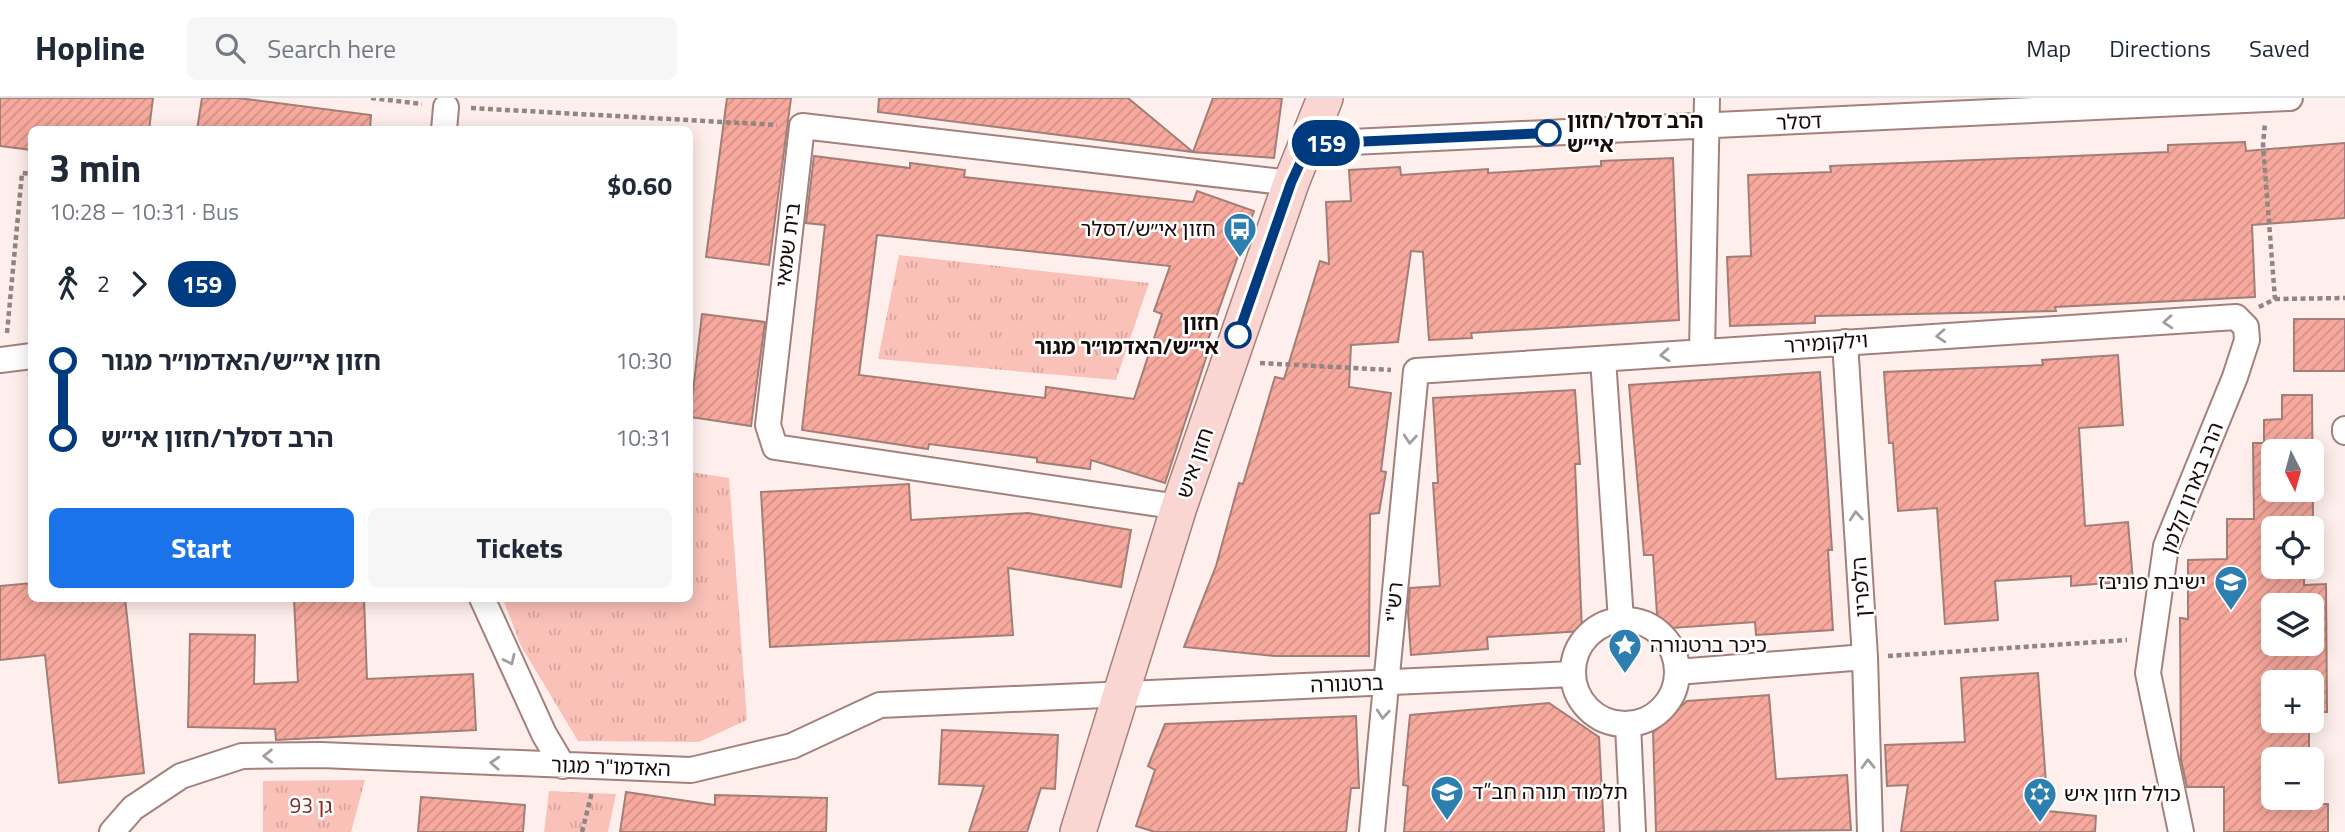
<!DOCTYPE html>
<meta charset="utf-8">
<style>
:root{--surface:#fff;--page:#f6f6f7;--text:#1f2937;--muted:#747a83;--line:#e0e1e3;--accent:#1a73e8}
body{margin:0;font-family:"Titillium Web","Noto Sans Hebrew",sans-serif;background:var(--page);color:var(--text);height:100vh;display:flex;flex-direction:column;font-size:26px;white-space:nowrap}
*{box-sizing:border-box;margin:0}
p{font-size:23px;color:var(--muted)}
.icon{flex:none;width:38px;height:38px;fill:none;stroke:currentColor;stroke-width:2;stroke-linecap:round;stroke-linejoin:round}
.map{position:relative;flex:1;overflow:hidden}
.drawer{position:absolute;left:28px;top:28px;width:665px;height:476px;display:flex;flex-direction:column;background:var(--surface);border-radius:10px;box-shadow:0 4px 18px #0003}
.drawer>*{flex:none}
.badge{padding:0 14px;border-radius:23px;font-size:24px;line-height:46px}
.needle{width:46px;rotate:174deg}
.controls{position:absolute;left:2261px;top:341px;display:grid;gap:14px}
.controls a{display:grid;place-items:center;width:63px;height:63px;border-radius:10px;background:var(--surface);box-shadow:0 4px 18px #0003;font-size:35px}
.map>.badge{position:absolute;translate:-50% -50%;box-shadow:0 0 0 4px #fff}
.legs{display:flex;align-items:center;gap:10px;height:77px;padding:0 21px;font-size:23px}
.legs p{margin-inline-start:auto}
.headline{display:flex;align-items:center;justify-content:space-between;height:119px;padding:0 21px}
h1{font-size:38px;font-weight:700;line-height:52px}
.primary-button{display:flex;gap:14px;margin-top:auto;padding:14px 21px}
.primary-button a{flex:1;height:80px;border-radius:10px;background:var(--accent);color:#fff;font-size:28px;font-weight:700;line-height:80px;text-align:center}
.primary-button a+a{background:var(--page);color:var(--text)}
ul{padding:0 21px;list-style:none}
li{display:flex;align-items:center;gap:24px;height:77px;font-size:26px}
li i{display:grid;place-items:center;width:10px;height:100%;margin:0 9px;background:currentColor}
li i::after{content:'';width:18px;height:18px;margin:-9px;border:5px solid;border-radius:50%;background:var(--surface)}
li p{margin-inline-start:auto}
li:first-child i{background:linear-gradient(#0000 50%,currentColor 0)}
li:last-child i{background:linear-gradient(currentColor 50%,#0000 0)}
header{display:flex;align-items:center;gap:42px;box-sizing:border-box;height:98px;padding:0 35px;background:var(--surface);border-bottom:2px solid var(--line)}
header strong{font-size:33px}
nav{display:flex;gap:38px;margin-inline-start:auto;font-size:24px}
.search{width:490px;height:63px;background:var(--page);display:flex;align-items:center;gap:18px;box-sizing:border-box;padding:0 24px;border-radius:10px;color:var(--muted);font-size:26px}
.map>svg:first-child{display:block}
.park{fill:url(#park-tufts)}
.building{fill:url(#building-hatch);stroke:#a17e78;stroke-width:2;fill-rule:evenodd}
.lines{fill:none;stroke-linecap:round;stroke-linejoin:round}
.street-casing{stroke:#a3807b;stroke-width:28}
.secondary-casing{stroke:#a3807b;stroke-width:38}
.path{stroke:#938582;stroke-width:4.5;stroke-dasharray:5 3.5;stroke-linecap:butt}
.street{stroke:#fff;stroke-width:24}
.secondary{stroke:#fad6d2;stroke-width:35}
.oneway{stroke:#a39e9d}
.line-1-casing{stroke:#fff;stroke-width:16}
.line-1{stroke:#003b80;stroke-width:10}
.stop-1-dot{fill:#fff;stroke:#003b80;stroke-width:3.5}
.labels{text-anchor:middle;stroke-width:5;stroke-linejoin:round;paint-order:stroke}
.stop-label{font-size:21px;font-weight:bold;fill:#180c0a;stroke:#fff;text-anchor:start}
.street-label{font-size:21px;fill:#180c0a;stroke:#fff}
.poi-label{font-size:21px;fill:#180c0a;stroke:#fff;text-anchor:start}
.park-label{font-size:21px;fill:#822921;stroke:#fff}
</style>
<header>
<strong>Hopline</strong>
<div class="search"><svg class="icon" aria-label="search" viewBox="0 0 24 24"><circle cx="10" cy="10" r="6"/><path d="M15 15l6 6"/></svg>Search here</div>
<nav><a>Map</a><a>Directions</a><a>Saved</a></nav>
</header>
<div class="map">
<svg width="2345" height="734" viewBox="0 0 2345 734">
<defs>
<pattern id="park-tufts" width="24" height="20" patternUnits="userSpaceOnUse" patternTransform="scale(1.75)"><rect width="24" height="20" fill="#fac1b8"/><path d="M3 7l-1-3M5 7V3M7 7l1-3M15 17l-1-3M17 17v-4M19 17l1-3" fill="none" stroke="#d6a59d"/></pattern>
<pattern id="building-hatch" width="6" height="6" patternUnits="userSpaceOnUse" patternTransform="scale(1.75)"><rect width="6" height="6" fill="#f7a99d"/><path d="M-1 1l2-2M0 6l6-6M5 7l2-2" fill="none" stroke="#d39086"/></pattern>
</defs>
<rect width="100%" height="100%" fill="#ffefec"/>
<!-- park -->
<path class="park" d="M 899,157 L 1149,185 L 1116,282 L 878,261 Z
M 690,374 L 729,380 L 747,622 L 699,644 L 578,643 L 521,548 L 503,501 L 690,500 Z
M 365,682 L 351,734 L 263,734 L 263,683 Z
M 549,693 L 616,696 L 608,734 L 544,734 Z"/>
<!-- building -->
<path class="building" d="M 0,0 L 153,0 L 149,32 L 32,32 L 32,52 L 0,48 Z
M 202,0 L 238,0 L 371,17 L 370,32 L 197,32 Z
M 727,0 L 791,0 L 769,167 L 706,159 Z
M 879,0 L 1128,0 L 1193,54 L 878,14 Z
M 1213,0 L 1282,0 L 1274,60 L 1193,54 Z
M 2245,44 L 2246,53 L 2345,45 L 2345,120 L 2252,127 L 2255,199 L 2055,209 L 2056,213 L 1815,218 L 1815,225 L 1730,228 L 1727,159 L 1751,158 L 1748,77 L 1831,74 L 1830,68 L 2168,54 L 2168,47 Z
M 814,58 L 910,70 L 910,65 L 965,72 L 964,79 L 1193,104 L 1197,93 L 1254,113 L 1203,256 L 1207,257 L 1165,385 L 1091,362 L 1090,371 L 1037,364 L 1037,360 L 929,346 L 928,351 L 802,332 L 825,127 L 806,125 ZM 877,137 L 1170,168 L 1154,213 L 1162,216 L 1134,301 L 1046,289 L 1045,300 L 859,277 Z
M 1673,60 L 1679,222 L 1471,235 L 1472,240 L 1429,242 L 1423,154 L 1411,153 L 1398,244 L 1351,247 L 1349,289 L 1391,295 L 1381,373 L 1386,374 L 1379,415 L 1370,416 L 1369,558 L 1274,558 L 1184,549 L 1216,468 L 1239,385 L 1243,386 L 1275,279 L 1284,281 L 1320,163 L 1329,166 L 1326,104 L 1351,103 L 1349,72 L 1400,69 L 1401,77 L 1488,71 L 1488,75 L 1601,68 L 1601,63 Z
M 702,216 L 765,224 L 751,328 L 690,319 Z
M 2294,221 L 2345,221 L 2345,273 L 2294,273 Z
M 2118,257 L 2123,327 L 2079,330 L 2085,428 L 2128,424 L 2133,483 L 2071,488 L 2071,478 L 1995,483 L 1998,522 L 1945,526 L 1937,410 L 1898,413 L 1893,345 L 1889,345 L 1884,274 L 2043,267 L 2042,262 Z
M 1820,274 L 1832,452 L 1828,452 L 1833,532 L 1756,537 L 1755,524 L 1658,531 L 1653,457 L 1644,457 L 1629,287 Z
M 1575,292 L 1580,366 L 1575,366 L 1582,533 L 1487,539 L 1488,551 L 1411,557 L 1408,514 L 1410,490 L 1440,488 L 1433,385 L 1438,385 L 1433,300 Z
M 2282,297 L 2312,297 L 2313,420 L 2304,420 L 2304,430 L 2273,430 L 2273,469 L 2304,469 L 2304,487 L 2326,486 L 2327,614 L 2312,614 L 2312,584 L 2273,584 L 2273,623 L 2309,623 L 2309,662 L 2273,662 L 2273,700 L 2309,700 L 2309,706 L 2328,706 L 2328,734 L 2224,734 L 2224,689 L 2187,689 L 2181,662 L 2180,520 L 2188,521 L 2188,462 L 2227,461 L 2227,421 L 2254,421 L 2253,345 L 2264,345 L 2264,322 L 2282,321 ZM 2273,354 L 2312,354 L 2312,392 L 2273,392 ZM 2273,508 L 2312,508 L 2312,546 L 2273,546 Z
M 909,386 L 911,422 L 1028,415 L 1131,432 L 1121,489 L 1008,470 L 1013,537 L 770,549 L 761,394 Z
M 32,485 L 32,500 L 125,500 L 144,675 L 59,685 L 45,557 L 0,562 L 0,488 Z
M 294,500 L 364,500 L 367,581 L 473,576 L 476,632 L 276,642 L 275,631 L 188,629 L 190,536 L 255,537 L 254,586 L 298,584 Z
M 2038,575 L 2048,713 L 2096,718 L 2095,734 L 1901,734 L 1908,687 L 1887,688 L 1885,647 L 1965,644 L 1961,580 Z
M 1769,597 L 1776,681 L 1847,677 L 1851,732 L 1656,734 L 1653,634 L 1687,603 Z
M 1549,605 L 1599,639 L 1604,734 L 1404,734 L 1408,688 L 1403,687 L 1410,617 Z
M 1356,618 L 1359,690 L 1351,690 L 1346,734 L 1155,734 L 1136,728 L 1155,672 L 1148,668 L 1165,626 Z
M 942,632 L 1058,637 L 1055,691 L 1041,690 L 1027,734 L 969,734 L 984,688 L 939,686 Z
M 626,694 L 715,707 L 715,697 L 827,700 L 826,734 L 620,734 Z
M 421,699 L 525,707 L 523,734 L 418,734 Z"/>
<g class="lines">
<defs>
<path id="street" d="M 444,32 L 446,9
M 1309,46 L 2290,0
M 1845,244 L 1865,559 L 1870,734
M 1702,254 L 1707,0
M 1603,261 L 1621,522
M 0,262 L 32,258
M 2345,331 L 2345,334
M 1179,409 L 775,349 L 768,327 L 802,28 L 1291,85
M 482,500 L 544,636 L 563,668
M1573 574a52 52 0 1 1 104 0a52 52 0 1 1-104 0Z
M 1677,574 L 1865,559
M 1628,626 L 1633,734
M 112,734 L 133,710 L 181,678 L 242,658 L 321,657 L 691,672 L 792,648 L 880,607 L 1572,576
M 1372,734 L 1416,273 L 2236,219 L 2246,229 L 2247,242 L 2235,279 L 2166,448 L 2148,575 L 2181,734"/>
<path id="secondary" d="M 1078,734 L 1179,409 L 1291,85 L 1325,0"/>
</defs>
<!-- street casing -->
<use href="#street" class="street-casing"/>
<!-- secondary casing -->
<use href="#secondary" class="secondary-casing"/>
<!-- path -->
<path class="path" d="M 371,0 L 422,6
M 471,10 L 777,27
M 2275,201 L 2345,200
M 2259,209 L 2275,201 L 2263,47 L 2265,25
M 7,235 L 22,75 L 32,76
M 1260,265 L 1391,272
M 1888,558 L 2127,542
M 582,734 L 592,694"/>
<!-- street -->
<use href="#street" class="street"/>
<!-- secondary -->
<use href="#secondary" class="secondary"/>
</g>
<!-- one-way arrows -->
<defs><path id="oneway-chevron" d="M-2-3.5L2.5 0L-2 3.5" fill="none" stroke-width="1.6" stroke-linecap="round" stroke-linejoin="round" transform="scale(1.75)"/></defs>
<g class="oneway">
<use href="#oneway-chevron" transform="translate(2168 224) rotate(176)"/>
<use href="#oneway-chevron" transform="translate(1941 238) rotate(176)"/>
<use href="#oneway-chevron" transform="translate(1665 257) rotate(176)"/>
<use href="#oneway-chevron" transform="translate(1410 341) rotate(95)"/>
<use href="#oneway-chevron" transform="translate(1856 418) rotate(-94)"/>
<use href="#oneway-chevron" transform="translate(510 562) rotate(65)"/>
<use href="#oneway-chevron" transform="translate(1383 616) rotate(95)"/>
<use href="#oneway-chevron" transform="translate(268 658) rotate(179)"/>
<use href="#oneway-chevron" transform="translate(495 665) rotate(-177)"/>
<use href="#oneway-chevron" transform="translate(1868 666) rotate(-92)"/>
</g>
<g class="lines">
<defs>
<path id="line-1" d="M 1238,237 L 1291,85 L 1309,46 L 1548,35"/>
</defs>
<!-- line-1 casing -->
<use href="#line-1" class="line-1-casing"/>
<!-- line-1 -->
<use href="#line-1" class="line-1"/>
</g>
<!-- icons -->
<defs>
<symbol id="bus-pin" viewBox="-11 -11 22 30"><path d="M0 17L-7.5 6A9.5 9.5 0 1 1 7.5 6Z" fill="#2c7faf" stroke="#fff"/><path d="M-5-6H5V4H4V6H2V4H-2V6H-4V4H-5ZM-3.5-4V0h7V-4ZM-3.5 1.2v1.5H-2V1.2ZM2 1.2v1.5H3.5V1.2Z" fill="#fff"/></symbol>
<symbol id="university-pin" viewBox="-11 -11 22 30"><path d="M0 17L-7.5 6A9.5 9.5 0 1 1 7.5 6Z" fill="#2c7faf" stroke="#fff"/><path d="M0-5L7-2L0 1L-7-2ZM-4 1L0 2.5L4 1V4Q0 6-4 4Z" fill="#fff"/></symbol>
<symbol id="sight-pin" viewBox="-11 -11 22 30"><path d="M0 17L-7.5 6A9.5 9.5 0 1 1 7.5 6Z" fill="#2c7faf" stroke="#fff"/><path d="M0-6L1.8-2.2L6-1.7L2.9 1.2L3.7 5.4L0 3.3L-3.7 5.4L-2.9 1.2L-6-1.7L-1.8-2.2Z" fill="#fff"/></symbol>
<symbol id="school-pin" viewBox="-11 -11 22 30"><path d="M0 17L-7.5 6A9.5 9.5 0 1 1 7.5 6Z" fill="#2c7faf" stroke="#fff"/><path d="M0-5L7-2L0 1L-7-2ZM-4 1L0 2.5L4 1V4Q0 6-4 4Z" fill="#fff"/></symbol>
<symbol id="synagogue-pin" viewBox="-11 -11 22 30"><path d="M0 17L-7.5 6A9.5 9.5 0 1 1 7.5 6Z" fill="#2c7faf" stroke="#fff"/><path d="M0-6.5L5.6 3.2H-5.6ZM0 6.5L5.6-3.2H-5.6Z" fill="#fff"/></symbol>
</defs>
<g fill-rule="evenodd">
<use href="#bus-pin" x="1221" y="112" width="38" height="52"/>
<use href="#university-pin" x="2212" y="465" width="38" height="52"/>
<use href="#sight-pin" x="1606" y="528" width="38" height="52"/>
<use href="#school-pin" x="1428" y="675" width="38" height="52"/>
<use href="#synagogue-pin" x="2021" y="677" width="38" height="52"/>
</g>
<!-- markers -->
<g class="stop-1-dot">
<circle cx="1548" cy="35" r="12"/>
<circle cx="1238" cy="237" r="12"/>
</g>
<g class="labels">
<!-- stop labels -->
<g class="stop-label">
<text x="1567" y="30">הרב דסלר/חזון<tspan x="1567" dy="24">אי״ש</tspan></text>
<text x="1219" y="232" text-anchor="end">חזון<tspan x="1219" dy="24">אי״ש/האדמו״ר מגור</tspan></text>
</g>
<!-- street labels -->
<g class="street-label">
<text transform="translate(1799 24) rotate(-3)" y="7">דסלר</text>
<text transform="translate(788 147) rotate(-83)" y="7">בית שמאי</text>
<text transform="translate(1826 245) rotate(-4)" y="7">וילקומירר</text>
<text transform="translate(1195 365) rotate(-71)" y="7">חזון איש</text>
<text transform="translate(2192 390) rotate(-69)" y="7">הרב בארון קלמן</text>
<text transform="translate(1861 489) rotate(-94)" y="7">הלפרין</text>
<text transform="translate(1394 504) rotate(-85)" y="7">רש"י</text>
<text transform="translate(1347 586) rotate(-2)" y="7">ברטנורה</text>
<text transform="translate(611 669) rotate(2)" y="7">האדמו"ר מגור</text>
</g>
<!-- poi labels -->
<g class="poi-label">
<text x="1216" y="138" text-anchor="end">חזון אי״ש/דסלר</text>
<text x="2206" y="491" text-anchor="end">ישיבת פוניבז</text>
<text x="1650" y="554">כיכר ברטנורה</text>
<text x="1472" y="701">תלמוד תורה חב”ד</text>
<text x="2064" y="703">כולל חזון איש</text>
</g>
<!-- park labels -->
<g class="park-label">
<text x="311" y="715">גן 93</text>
</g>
</g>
</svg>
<div class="controls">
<a><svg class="needle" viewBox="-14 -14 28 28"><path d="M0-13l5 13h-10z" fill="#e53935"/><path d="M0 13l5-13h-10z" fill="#747a83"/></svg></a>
<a><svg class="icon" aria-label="locate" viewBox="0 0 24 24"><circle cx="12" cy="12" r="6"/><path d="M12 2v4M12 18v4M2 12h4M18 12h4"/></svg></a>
<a><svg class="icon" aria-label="layers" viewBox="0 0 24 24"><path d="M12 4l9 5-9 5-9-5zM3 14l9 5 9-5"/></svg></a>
<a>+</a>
<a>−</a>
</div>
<b class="badge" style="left:1326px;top:45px;background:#003b80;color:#fff">159</b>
<section class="drawer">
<div class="headline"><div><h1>3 min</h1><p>10:28 – 10:31 · Bus</p></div><b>$0.60</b></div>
<div class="legs"><svg class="icon" aria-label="walk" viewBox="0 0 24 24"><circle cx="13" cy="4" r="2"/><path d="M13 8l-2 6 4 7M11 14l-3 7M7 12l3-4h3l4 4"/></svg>2<svg class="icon" aria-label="forward" viewBox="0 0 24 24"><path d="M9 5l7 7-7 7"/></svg><b class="badge" style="background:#003b80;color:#fff">159</b></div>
<ul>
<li><i style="color:#003b80"></i><b>חזון אי״ש/האדמו״ר מגור</b><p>10:30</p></li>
<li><i style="color:#003b80"></i><b>הרב דסלר/חזון אי״ש</b><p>10:31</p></li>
</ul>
<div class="primary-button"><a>Start</a><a>Tickets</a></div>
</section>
</div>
